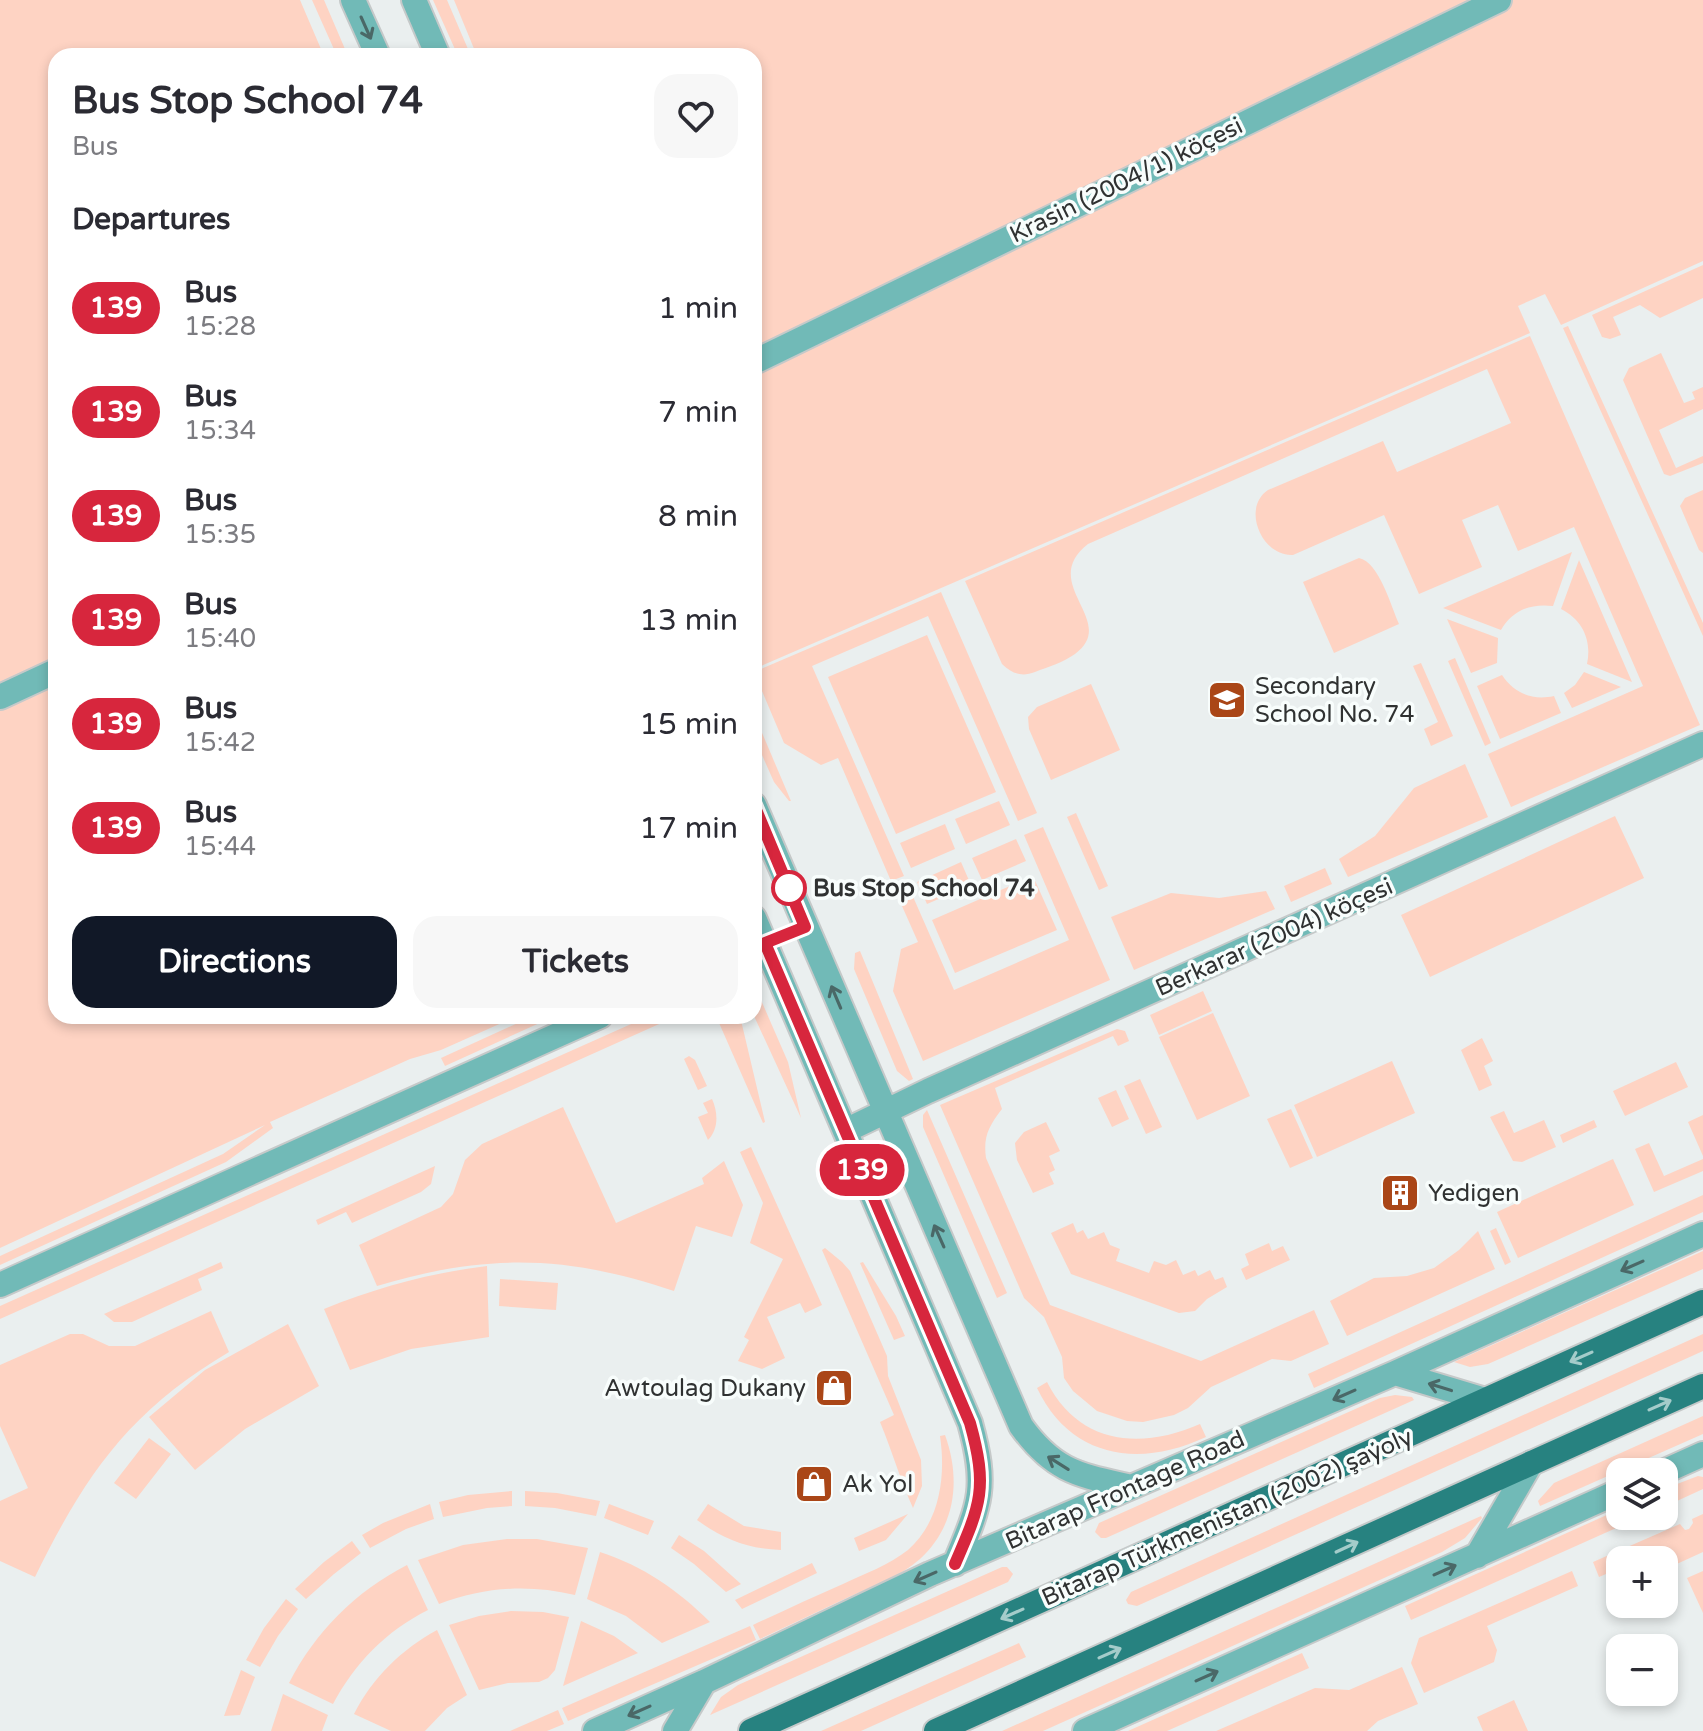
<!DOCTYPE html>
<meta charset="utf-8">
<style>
:root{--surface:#fff;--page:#f7f7f7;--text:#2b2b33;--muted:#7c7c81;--accent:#111827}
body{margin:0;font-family:"Varela Round",sans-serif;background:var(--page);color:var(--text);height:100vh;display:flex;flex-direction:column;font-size:30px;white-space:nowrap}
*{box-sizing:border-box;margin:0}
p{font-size:26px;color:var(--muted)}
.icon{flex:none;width:44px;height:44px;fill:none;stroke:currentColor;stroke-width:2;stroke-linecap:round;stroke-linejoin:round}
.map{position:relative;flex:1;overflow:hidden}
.side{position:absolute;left:48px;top:48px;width:714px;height:976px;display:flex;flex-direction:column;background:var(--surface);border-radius:24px;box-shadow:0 4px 12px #0003}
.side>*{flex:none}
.badge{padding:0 16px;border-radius:26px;font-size:28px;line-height:52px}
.buttons{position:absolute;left:1606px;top:1458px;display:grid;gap:16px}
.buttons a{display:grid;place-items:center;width:72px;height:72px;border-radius:16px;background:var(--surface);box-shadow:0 4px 12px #0003;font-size:40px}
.map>.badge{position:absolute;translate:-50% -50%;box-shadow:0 0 0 4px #fff}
h2{padding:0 24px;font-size:30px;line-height:72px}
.round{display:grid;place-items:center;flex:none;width:84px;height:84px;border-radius:24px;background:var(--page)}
.overview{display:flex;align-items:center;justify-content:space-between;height:136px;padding:0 24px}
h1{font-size:38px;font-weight:700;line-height:60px}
.primary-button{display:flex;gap:16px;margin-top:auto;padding:16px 24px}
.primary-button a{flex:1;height:92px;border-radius:24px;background:var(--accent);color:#fff;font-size:32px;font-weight:700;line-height:92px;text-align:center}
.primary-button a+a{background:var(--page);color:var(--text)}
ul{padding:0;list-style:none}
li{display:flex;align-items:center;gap:24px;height:104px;padding:0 24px}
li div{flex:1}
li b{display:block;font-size:30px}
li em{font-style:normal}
li .badge{min-width:88px;font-weight:700;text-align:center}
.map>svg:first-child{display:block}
.green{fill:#fed3c3}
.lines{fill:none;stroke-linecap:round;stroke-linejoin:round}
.minor-casing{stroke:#c5c9c9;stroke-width:28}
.major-casing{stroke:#c5c9c9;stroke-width:28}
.minor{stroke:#71bab7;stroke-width:24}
.major{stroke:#278280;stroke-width:24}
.oneway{stroke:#4a6867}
.oneway2{stroke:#a4ccca}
.line-casing{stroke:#fff;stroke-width:18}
.line{stroke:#d7263d;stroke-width:12}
.stop-dot{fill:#fff;stroke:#d7263d;stroke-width:4}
.labels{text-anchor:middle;stroke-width:7;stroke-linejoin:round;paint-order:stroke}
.street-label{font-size:24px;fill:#303232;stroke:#f8fdfc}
.poi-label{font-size:24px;fill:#303232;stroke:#f8fdfc;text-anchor:start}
.stop-label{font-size:24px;font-weight:bold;fill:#303232;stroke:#f8fdfc;text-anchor:start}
</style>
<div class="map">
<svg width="1703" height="1731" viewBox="0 0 1703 1731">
<rect width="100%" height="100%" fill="#eaefef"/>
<!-- green -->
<path class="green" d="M 0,0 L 300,0 L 324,56 L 56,56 L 56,1016 L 517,1016 L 441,1050 L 410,1059 L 270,1122 L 273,1128 L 226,1162 L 0,1265 L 0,1256 L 223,1154 L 265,1125 L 0,1248 Z
M 312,0 L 324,0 L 348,56 L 337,56 Z
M 433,0 L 447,0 L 471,56 L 458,56 Z
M 454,0 L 1703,0 L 1703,261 L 1561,325 L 1545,294 L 1518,306 L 1530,333 L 754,669 L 754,56 L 477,56 Z
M 1703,265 L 1703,298 L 1660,318 L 1640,305 L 1613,317 L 1621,335 L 1610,339 L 1602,337 L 1592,315 Z
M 1568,326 L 1703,623 L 1703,636 L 1563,328 Z
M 1530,336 L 1700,725 L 1511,807 L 1488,754 L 1643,686 L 1574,527 L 1518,551 L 1498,505 L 1462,520 L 1482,567 L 1419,594 L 1384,515 L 1293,555 C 1262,557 1241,508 1268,490 L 1383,441 L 1397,472 L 1511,423 L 1487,369 L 1088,544 C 1037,584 1120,621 1075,654 C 1064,662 1048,667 1035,672 C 1022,677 1012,674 1002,664 L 965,581 Z
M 1661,353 L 1684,403 L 1695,399 L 1692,392 L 1703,387 L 1703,409 L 1659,430 L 1676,468 L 1703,456 L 1703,463 L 1670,476 L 1664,474 L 1623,380 L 1629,368 Z
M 1703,490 L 1703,553 L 1699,550 L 1680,506 L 1685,498 Z
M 1572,552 L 1553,606 C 1530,603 1512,611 1501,630 L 1443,608 Z
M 1359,558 C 1379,562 1391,606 1399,624 L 1334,653 L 1303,582 Z
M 1579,560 L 1632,682 L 1587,664 C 1592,641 1583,620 1561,609 Z
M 941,592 L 1037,813 L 1018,821 L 928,616 L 812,666 L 904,876 L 891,881 L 838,758 L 821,765 L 784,743 L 754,672 Z
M 1447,619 L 1498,638 L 1497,663 L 1471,673 Z
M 927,635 L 996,792 L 896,834 L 828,677 Z
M 1455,658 L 1491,743 L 1485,746 L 1448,661 Z
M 1421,663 L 1453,736 L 1431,746 L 1424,729 L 1438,722 L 1413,666 Z
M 1584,672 L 1621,687 L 1572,708 L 1564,693 L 1575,685 Z
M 1502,675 C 1514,693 1532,701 1554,696 L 1561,713 L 1500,739 L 1477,686 Z
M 1091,684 L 1120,750 L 1051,780 L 1029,729 L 1028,717 L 1037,707 Z
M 754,714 L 791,801 L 789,801 L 774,782 L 754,737 Z
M 1465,764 L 1488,817 L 1348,877 L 1339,859 L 1375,836 L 1414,788 Z
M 999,801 L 1010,825 L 966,844 L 955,819 Z
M 1076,813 L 1108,886 L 1099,890 L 1067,817 Z
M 1615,816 L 1644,878 L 1430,977 L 1401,915 Z
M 945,824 L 955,849 L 911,868 L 900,843 Z
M 1043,827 L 1110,980 L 923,1061 L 893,991 L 901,949 L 918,942 L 894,888 L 907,883 L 954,990 L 1069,940 L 1024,835 Z
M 1016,839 L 1026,861 L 982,880 L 972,858 Z
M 961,862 L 971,885 L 927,904 L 917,882 Z
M 1325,868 L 1332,884 L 1291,902 L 1284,886 Z
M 1033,876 L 1057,930 L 955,973 L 932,920 Z
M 1266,891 L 1275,909 L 1134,970 L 1111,917 L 1171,893 L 1219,898 Z
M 860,951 L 913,1079 L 909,1081 L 897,1071 L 854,969 L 855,953 Z
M 754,984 L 788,1062 L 801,1118 L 754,1016 Z
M 1203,991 L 1212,1011 L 1159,1035 L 1150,1015 Z
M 1213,1013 L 1250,1096 L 1197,1120 L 1159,1037 Z
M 533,1016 L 555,1016 L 445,1066 L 441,1058 Z
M 649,1016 L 677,1016 L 0,1319 L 0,1306 Z
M 716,1016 L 740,1016 L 765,1122 L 763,1123 Z
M 1117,1029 L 1125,1031 L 1129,1041 L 1118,1046 L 1113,1036 L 995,1088 L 1002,1109 C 989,1126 983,1136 986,1158 L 1050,1305 L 1201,1361 L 1314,1310 L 1329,1344 L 1291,1361 L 1272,1359 L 1211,1387 L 1188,1408 L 1174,1415 L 1143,1422 L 1127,1421 L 1097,1411 L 1073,1391 L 1064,1378 L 1062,1357 L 1044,1317 L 1024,1298 L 940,1105 Z
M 1482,1038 L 1493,1061 L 1484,1066 L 1492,1085 L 1479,1091 L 1461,1050 Z
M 689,1056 L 695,1060 L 707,1086 L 698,1090 L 684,1059 Z
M 1392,1061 L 1415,1113 L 1317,1157 L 1294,1105 Z
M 1676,1062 L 1688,1087 L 1625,1116 L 1613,1091 Z
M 1140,1079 L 1162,1127 L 1146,1134 L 1124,1086 Z
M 1116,1090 L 1129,1119 L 1112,1127 L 1098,1098 Z
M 712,1099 C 718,1112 719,1129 708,1140 L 698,1117 L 708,1113 L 703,1103 Z
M 563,1107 L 616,1223 L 704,1184 L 702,1178 L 724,1161 L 743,1205 L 732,1237 L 696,1226 L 674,1291 C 567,1255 486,1253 377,1286 L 359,1245 L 441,1207 L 453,1194 L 465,1160 L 482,1144 Z
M 1291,1109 L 1313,1158 L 1290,1168 L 1267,1119 Z
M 927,1110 L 1007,1293 L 997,1298 L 923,1127 L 923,1115 Z
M 1504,1111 L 1514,1133 L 1544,1120 L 1556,1147 L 1522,1162 L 1513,1161 L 1490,1117 Z
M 1703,1115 L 1703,1156 L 1688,1122 Z
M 1594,1120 L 1597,1127 L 1563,1143 L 1560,1135 Z
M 1046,1122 L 1060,1151 L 1049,1156 L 1055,1170 L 1049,1173 L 1054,1184 L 1033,1193 L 1017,1160 L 1015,1143 L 1024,1132 Z
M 1649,1143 L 1664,1176 L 1703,1159 L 1703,1171 L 1654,1192 L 1635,1149 Z
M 751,1147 L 822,1305 L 805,1313 L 800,1303 L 767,1317 L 785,1358 L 762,1369 L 738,1361 L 749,1340 L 744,1337 L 783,1259 L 750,1243 L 763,1203 L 740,1152 Z
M 1613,1159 L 1634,1205 L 1518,1258 L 1497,1212 Z
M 435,1166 L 431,1184 L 421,1192 L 352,1223 L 346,1212 L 318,1225 L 316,1220 Z
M 1703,1195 L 1703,1212 L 1314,1388 L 1308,1374 Z
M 1073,1223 L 1077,1233 L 1083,1230 L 1088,1239 L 1104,1232 L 1110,1245 L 1120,1249 L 1116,1261 L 1149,1273 L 1154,1261 L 1166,1265 L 1176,1260 L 1183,1275 L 1195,1270 L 1198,1276 L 1210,1270 L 1215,1280 L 1223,1277 L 1227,1287 L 1207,1299 L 1195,1311 L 1179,1313 L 1071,1274 L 1051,1233 Z
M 1496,1228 L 1511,1262 L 1505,1265 L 1490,1231 Z
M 1478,1231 L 1495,1269 L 1347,1336 L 1330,1301 L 1374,1278 L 1407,1276 L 1434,1268 L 1459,1250 Z
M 1269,1243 L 1272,1251 L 1283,1246 L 1290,1260 L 1246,1280 L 1241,1269 L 1249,1265 L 1245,1254 Z
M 825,1248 L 842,1262 L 850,1271 L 887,1356 L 888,1376 L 921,1460 L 922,1486 L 913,1508 C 900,1479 892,1451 880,1422 L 894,1415 L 822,1250 Z
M 1703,1251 L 1703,1269 L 1488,1364 L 1470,1367 L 1454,1362 Z
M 221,1262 L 223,1268 L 198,1279 L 202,1290 L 132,1322 L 114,1322 L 104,1314 Z
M 863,1262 L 896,1316 L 905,1336 L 894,1340 L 860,1263 Z
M 487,1266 L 489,1337 L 411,1349 L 350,1370 L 324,1309 C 378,1287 430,1273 487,1266 Z
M 500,1279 L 558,1283 L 556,1310 L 499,1306 Z
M 211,1311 L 229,1352 C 129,1411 85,1475 35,1577 L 0,1561 L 0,1501 L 28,1488 L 0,1426 L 0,1365 L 70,1334 L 83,1334 L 109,1346 L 135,1346 Z
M 288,1324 L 319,1386 L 245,1429 L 195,1470 L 149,1417 L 205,1370 Z
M 1703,1334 L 1703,1351 L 1137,1606 L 1128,1604 L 1126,1600 L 1131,1592 Z
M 1047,1382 C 1079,1445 1141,1450 1200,1424 L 1206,1437 C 1140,1468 1071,1459 1037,1388 Z
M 1395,1395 L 1412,1397 L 1414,1400 L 1106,1538 L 1101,1538 L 1095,1532 L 1099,1523 L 1380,1398 Z
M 1703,1416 L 1703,1434 L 1540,1506 L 1538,1501 L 1554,1483 Z
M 945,1435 C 961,1479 956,1526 920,1559 C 900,1577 873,1586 849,1597 C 819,1611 790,1625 760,1639 L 753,1625 C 783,1611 813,1597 843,1584 C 864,1574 889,1565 908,1550 C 940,1522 946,1476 940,1436 Z
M 149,1438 L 171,1454 L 136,1499 L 114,1483 Z
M 1698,1476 L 1703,1477 L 1703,1489 L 1664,1507 L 1664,1489 Z
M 512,1491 L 512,1506 L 487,1508 L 443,1517 L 439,1502 L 468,1495 Z
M 525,1491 L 557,1493 L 600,1501 L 596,1516 L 555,1508 L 525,1506 Z
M 430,1504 L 434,1519 L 406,1529 L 370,1548 L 362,1535 L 383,1523 Z
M 609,1504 L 654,1521 L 648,1535 L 604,1518 Z
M 708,1504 L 744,1526 L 781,1532 L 781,1550 C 748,1549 723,1539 697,1520 Z
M 1620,1509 L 1620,1516 L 1643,1516 L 1411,1620 L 1405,1606 Z
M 908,1514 L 886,1540 L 859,1551 L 854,1538 Z
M 1703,1514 L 1703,1552 L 1668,1568 L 1660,1551 L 1639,1560 L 1620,1560 L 1620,1568 L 1599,1577 L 1593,1562 L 1680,1524 L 1685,1530 L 1689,1529 L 1693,1523 L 1692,1519 Z
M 1481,1516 L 1482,1518 L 1465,1538 L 1442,1552 L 1043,1731 L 1002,1731 Z
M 679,1535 L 704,1551 L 741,1584 L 726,1592 L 694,1564 L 671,1548 Z
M 507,1539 L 537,1539 L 588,1548 L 575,1595 C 528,1584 484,1587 439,1604 L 418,1560 L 463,1545 Z
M 352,1541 L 361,1553 L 334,1574 L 306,1599 L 295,1589 L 324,1562 Z
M 600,1552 C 643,1566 678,1590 710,1622 L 662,1643 L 626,1616 L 587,1599 Z
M 812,1563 L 817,1573 L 742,1609 L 735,1600 Z
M 407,1565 L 428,1610 C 386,1631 355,1663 333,1704 L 289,1683 C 316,1631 355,1592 407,1565 Z
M 1002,1567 L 1007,1567 L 1013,1574 L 1008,1582 L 710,1715 L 721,1697 L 738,1685 Z
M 1572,1571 L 1578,1586 L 1487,1626 L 1497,1650 L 1494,1662 L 1424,1693 L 1411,1663 L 1419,1638 Z
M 1703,1571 L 1703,1613 L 1687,1578 Z
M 286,1599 L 298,1609 L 278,1636 L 260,1667 L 246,1660 L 264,1628 Z
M 511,1611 L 543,1612 L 569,1617 L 555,1670 L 548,1678 L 539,1682 L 508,1683 L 479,1690 L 449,1625 L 479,1616 Z
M 581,1621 L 614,1636 L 638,1653 L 563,1686 Z
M 750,1626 L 756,1640 L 568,1721 L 562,1708 Z
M 437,1630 L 467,1695 L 447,1708 L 425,1731 L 391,1731 L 354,1714 C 373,1677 401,1650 437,1630 Z
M 1019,1643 L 1026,1657 L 861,1731 L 821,1731 Z
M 1302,1653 L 1309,1668 L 1167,1731 L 1128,1731 Z
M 1402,1667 L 1418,1704 L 1378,1721 L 1367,1731 L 1216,1731 L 1315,1688 L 1349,1690 Z
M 241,1670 L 255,1677 L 240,1715 L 224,1716 Z
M 283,1694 L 328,1715 L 322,1731 L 271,1731 Z
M 1514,1700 L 1528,1731 L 1483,1731 L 1477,1717 Z
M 558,1710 L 564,1724 L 547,1731 L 510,1731 Z"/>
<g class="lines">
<defs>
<path id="minor" d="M 353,0 L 378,56
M 414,0 L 438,56
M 754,362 L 1499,0
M 0,697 L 56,671
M 754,805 L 1021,1426 C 1054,1472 1079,1475 1131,1487
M 754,918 L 970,1423 C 988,1488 980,1504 955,1564
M 845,1131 L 928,1091 L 1703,744
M 0,1285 L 600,1016
M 1395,1373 L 1485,1400
M 1663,1472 L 1703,1454
M 1477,1556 L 1531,1463
M 595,1731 L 704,1682 L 930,1574 L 1395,1373 L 1703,1234
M 675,1731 L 704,1682
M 1085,1731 L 1620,1491"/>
<path id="major" d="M 751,1731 L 1703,1302
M 936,1731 L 1703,1386"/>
</defs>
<!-- minor casing -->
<use href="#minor" class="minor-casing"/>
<!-- major casing -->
<use href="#major" class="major-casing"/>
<!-- minor -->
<use href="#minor" class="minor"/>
<!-- major -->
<use href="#major" class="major"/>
</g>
<!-- one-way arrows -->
<defs><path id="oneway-shaft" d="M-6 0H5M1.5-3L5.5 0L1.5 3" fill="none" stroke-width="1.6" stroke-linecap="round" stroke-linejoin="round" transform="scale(2)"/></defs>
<g class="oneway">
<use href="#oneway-shaft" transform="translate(366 28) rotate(66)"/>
<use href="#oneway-shaft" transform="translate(836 997) rotate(-113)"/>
<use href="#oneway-shaft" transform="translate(939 1236) rotate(-114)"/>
<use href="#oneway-shaft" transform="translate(1632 1266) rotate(156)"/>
<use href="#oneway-shaft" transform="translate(1440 1387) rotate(-163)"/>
<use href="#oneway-shaft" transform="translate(1344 1395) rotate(156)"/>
<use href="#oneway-shaft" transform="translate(1058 1463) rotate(-148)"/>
<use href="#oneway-shaft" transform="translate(1445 1570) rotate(-24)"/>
<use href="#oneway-shaft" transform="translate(925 1577) rotate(156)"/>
<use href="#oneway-shaft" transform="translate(1207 1676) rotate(-24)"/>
<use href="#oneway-shaft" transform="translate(639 1711) rotate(156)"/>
</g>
<g class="oneway2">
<use href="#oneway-shaft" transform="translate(1581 1357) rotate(156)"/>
<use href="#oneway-shaft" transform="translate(1660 1405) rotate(-24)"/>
<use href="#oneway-shaft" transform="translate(1347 1547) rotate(-25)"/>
<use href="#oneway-shaft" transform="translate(1012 1614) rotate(156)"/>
<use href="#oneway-shaft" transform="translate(1110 1653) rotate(-24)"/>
</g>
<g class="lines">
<defs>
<path id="line" d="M 754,805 L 805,927 L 765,943 L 970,1423 C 988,1488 981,1504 955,1564"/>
</defs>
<!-- line casing -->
<use href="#line" class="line-casing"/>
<!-- line -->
<use href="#line" class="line"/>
</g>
<!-- icons -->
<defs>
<symbol id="school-square" viewBox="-11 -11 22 22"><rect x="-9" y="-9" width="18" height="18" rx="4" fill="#aa4617" stroke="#f8fdfc"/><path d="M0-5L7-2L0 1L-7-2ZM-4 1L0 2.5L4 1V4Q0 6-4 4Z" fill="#fff"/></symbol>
<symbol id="building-square" viewBox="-11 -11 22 22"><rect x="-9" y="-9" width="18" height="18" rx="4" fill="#aa4617" stroke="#f8fdfc"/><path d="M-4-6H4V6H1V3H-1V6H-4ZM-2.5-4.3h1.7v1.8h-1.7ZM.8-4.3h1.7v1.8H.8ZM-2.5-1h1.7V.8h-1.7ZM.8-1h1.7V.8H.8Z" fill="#fff"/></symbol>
<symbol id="shop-square" viewBox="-11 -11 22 22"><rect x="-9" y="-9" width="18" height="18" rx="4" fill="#aa4617" stroke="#f8fdfc"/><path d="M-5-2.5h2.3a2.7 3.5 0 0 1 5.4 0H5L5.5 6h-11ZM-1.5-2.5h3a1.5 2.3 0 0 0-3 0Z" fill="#fff"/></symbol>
</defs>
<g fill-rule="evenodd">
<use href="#school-square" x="1205" y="678" width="44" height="44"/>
<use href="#building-square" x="1378" y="1171" width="44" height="44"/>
<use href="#shop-square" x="812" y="1366" width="44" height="44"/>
<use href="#shop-square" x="792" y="1462" width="44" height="44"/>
</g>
<!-- markers -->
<circle class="stop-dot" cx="789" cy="888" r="16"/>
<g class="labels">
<!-- street labels -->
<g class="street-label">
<text transform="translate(1126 180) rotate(-26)" y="8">Krasin (2004/1) köçesi</text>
<text transform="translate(1274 937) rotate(-24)" y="8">Berkarar (2004) köçesi</text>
<text transform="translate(1125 1490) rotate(-24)" y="8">Bitarap Frontage Road</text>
<text transform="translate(1227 1517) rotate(-24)" y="8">Bitarap Türkmenistan (2002) şaýoly</text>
</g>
<!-- poi labels -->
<g class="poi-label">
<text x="1255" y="694">Secondary<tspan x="1255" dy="28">School No. 74</tspan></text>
<text x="1428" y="1201">Yedigen</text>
<text x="806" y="1396" text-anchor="end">Awtoulag Dukany</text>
<text x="842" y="1492">Ak Yol</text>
</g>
<!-- stop labels -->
<g class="stop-label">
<text x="813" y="896">Bus Stop School 74</text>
</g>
</g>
</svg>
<div class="buttons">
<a><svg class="icon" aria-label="layers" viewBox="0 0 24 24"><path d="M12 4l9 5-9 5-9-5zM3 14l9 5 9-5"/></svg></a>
<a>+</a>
<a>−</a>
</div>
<b class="badge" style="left:862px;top:1170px;background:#d7263d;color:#fff">139</b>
<section class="side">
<div class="overview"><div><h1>Bus Stop School 74</h1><p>Bus</p></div><a class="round"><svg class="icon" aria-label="heart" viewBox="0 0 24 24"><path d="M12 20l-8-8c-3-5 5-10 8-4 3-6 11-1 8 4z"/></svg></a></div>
<h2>Departures</h2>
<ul>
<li><span class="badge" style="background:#d7263d;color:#fff">139</span><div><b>Bus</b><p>15:28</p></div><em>1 min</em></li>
<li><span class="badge" style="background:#d7263d;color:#fff">139</span><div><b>Bus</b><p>15:34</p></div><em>7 min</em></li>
<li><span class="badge" style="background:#d7263d;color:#fff">139</span><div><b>Bus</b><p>15:35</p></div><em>8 min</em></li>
<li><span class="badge" style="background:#d7263d;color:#fff">139</span><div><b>Bus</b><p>15:40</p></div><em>13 min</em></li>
<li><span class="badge" style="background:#d7263d;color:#fff">139</span><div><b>Bus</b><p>15:42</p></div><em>15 min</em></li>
<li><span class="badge" style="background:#d7263d;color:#fff">139</span><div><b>Bus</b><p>15:44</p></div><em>17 min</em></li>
</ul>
<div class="primary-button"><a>Directions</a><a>Tickets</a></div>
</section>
</div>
